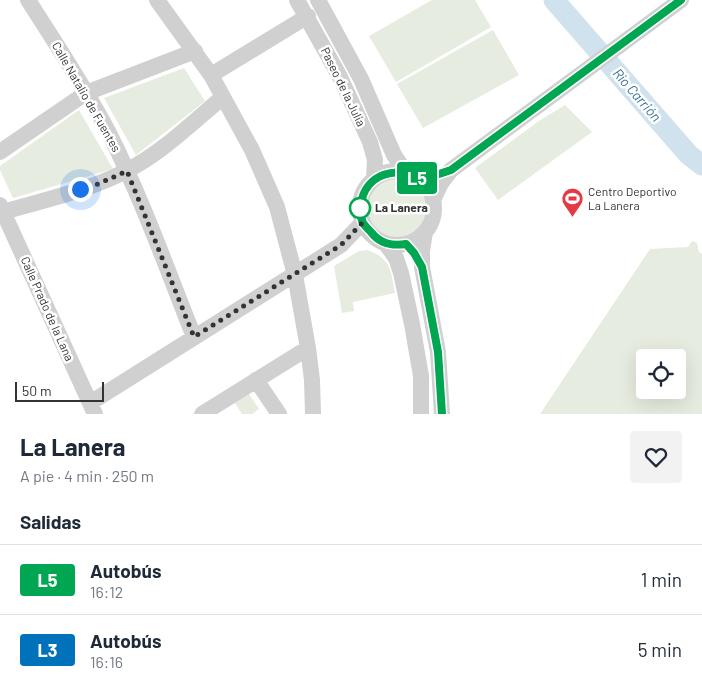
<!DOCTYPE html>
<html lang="es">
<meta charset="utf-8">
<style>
:root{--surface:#fff;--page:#f2f2f3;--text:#1f2937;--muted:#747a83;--line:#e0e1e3}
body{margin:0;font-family:Barlow,sans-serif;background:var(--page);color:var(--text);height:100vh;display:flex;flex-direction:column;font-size:19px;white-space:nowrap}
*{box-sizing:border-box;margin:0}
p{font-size:16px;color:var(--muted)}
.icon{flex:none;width:28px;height:28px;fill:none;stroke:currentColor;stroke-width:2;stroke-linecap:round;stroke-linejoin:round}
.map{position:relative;height:414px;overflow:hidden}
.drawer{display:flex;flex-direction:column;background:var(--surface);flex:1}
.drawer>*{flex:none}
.badge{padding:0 10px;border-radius:4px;font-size:18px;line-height:32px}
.tools{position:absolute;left:636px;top:349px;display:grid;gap:10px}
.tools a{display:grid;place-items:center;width:50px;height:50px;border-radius:5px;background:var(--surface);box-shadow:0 5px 20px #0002;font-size:25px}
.scale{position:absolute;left:15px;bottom:12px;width:89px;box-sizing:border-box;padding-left:5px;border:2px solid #333;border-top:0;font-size:14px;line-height:18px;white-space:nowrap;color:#333;-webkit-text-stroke:4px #fff;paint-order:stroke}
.you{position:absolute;width:25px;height:25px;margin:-12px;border:4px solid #fff;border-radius:50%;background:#1a73e8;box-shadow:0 0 0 8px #1a73e833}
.map>.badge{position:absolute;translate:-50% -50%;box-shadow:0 0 0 2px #fff}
h2{padding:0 20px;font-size:19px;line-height:45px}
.round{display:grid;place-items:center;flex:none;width:52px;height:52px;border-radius:5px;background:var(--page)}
.head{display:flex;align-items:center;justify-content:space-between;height:85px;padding:0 20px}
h1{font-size:24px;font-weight:700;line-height:38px}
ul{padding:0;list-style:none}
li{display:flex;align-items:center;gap:15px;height:70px;padding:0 20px;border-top:1px solid var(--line)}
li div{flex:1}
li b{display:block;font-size:19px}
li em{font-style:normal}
li .badge{min-width:55px;font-weight:700;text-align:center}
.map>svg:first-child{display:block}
.green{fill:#e6ecdf;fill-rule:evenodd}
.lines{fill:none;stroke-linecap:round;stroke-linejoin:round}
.river{stroke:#cfe2ee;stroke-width:21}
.minor{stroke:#d0d0d0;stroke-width:16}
.line-casing{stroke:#fff;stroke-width:11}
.line{stroke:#00a651;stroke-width:8}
.walk{stroke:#333;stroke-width:5;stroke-dasharray:0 9}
.stop-dot{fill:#fff;stroke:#00a651;stroke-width:2.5}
.labels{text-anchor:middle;stroke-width:5;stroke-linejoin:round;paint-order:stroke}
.street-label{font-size:12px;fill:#333;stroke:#fff}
.poi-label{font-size:12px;fill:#333;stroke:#fff;text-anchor:start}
.stop-label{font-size:12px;font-weight:bold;fill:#333;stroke:#fff;text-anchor:start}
.water-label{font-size:14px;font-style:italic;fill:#3f7597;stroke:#fff}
</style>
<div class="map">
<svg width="702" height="414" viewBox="0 0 702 414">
<rect width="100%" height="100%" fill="#fff"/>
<!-- green -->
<path class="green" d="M 432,0 L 475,0 L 491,27 L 396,82 L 369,36 Z
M 493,30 L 519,75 L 423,128 L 397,84 Z
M 184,68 L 205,101 L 136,155 L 104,98 Z
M 565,105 L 592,132 L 498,200 L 475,168 L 539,121 Z
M 79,110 L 113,169 L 13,198 L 0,170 L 0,166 Z
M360 208a37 37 0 1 1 74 0a37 37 0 1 1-74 0Z
M 692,241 L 697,243 L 699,252 L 702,254 L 702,414 L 540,414 L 650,249 L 688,247 ZM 645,358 L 678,358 L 678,390 L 645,390 Z
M 367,250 C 391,258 391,271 395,293 L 353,302 L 354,311 L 342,313 L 334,266 L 359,251 Z
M 247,391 L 259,409 L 252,414 L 242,414 L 233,400 Z"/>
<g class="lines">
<!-- river -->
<path class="river" d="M 554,0 L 689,155 L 702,165"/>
<!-- minor -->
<path class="minor" d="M 28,0 C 56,44 85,87 109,133 C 142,199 167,269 194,337
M 157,0 L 211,75 L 252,150 L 277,207 L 295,275 L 308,348 L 312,380 L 313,414
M 297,0 L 340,77 L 370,142 L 375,160 L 374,179
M 318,0 L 361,79 L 394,155 L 406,173
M 211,75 L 308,16
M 0,152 L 86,93 L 195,51
M360 208a37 37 0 1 1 74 0a37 37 0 1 1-74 0Z
M 433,200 L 441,183 L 451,170 L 681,0
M 0,205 L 95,414
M 3,212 C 44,200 88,191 126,171 C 162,153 193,122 223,97
M 425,232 L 422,251 L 422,267 L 438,352 L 442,414
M 386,244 L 396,258 L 401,273 L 412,324 L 421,376 L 421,414
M 256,380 L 279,414
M 90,403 L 341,245 L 363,222
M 202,414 L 308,348"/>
</g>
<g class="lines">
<defs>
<path id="line" d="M 442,414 L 438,352 L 422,267 L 414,253 L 406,244 C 392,246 380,244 371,232 C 368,229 365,226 363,223 C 360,217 360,210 361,204 C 365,174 398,164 421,180 L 451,170 L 681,0"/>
</defs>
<!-- line casing -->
<use href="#line" class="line-casing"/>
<!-- line -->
<use href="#line" class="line"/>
<!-- walk -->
<path class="walk" d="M 80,189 L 98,184 L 127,171 L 194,337 L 341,245 L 363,222 L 360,208"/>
</g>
<!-- icons -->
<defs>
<symbol id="stadium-pin" viewBox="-11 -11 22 30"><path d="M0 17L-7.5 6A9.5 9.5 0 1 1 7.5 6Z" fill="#e63946" stroke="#fff"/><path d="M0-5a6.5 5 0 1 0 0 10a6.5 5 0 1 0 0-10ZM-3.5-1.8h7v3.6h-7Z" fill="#fff"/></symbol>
</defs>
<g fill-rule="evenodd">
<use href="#stadium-pin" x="560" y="186" width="25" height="34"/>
</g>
<!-- markers -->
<circle class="stop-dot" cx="360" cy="208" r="10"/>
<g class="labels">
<!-- street labels -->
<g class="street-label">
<text transform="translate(343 87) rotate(64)" y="4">Paseo de la Julia</text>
<text transform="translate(86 97) rotate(60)" y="4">Calle Natalio de Fuentes</text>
<text transform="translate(47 309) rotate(66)" y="4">Calle Prado de la Lana</text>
</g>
<!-- poi labels -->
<g class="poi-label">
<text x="588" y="196">Centro Deportivo<tspan x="588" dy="14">La Lanera</tspan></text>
</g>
<!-- stop labels -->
<g class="stop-label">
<text x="375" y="212">La Lanera</text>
</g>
<!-- water labels -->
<g class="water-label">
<text transform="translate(637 95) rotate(49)" y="5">Río Carrión</text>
</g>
</g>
</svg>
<div class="tools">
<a><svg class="icon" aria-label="locate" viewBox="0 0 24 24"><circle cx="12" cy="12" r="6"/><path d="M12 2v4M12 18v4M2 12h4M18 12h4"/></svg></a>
</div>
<div class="scale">50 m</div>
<div class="you" style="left:80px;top:189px"></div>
<b class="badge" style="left:417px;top:178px;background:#00a651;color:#fff">L5</b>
</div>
<section class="drawer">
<div class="head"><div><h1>La Lanera</h1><p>A pie · 4 min · 250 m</p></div><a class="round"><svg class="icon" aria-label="heart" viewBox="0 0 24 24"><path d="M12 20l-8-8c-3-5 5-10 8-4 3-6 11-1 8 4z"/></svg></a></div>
<h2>Salidas</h2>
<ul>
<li><span class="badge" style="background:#00a651;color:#fff">L5</span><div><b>Autobús</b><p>16:12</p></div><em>1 min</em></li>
<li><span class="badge" style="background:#0072bc;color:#fff">L3</span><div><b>Autobús</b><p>16:16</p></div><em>5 min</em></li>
</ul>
</section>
